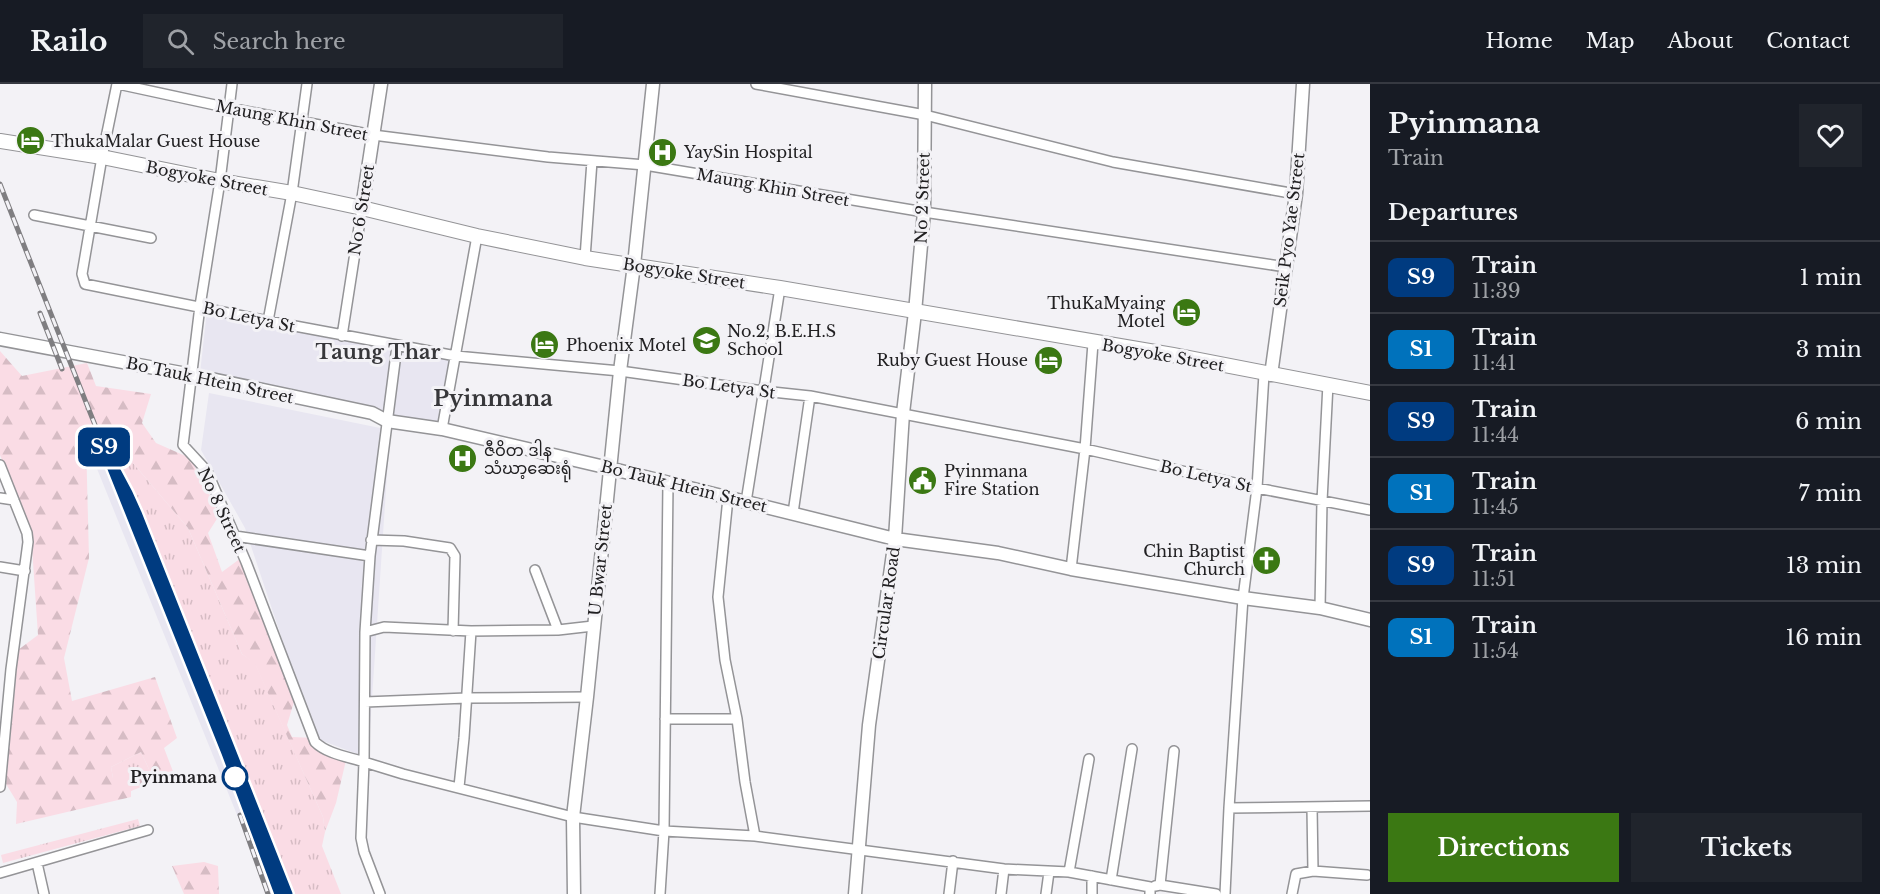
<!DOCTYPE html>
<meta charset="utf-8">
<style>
:root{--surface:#171b24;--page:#20242c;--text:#f1f3f6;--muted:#9ea1a6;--line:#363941;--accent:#3b7813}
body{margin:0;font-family:"Libre Baskerville","Noto Sans Myanmar",serif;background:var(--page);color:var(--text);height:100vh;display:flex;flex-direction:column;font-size:22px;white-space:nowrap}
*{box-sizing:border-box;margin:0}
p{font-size:20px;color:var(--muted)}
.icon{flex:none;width:33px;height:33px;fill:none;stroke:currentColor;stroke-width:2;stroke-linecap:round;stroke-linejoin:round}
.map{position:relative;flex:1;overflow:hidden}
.drawer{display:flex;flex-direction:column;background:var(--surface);width:510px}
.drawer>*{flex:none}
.badge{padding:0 12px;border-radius:9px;font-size:21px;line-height:39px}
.map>.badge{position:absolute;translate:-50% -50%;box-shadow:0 0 0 3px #fff}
h2{padding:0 18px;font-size:22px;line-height:54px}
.round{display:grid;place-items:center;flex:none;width:63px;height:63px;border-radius:0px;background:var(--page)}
.summary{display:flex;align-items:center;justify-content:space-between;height:102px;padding:0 18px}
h1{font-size:28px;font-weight:800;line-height:45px}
.action{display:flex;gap:12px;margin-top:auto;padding:12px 18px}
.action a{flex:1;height:69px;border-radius:0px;background:var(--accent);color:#fff;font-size:24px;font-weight:800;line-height:69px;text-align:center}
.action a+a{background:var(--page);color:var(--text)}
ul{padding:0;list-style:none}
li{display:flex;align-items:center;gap:18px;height:72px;padding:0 18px;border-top:2px solid var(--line)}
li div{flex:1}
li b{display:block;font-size:22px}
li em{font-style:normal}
li .badge{min-width:66px;font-weight:700;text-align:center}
header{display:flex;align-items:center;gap:36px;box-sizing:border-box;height:84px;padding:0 30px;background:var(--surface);border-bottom:2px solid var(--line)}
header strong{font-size:28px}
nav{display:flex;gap:33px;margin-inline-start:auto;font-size:21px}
.search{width:420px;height:54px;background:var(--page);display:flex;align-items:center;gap:15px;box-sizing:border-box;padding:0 21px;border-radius:0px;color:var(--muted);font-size:22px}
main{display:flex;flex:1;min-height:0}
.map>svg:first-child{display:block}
.built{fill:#e8e6f1}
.grass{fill:url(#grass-tufts)}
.forest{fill:url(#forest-firs)}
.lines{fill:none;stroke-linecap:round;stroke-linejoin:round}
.minor-casing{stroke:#949497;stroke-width:12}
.tertiary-casing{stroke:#949497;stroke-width:15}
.secondary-casing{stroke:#949497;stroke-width:16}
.minor{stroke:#fff;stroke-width:9}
.tertiary{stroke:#fff;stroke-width:12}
.secondary{stroke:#fff;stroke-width:14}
.rail-casing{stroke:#7f7e81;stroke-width:5}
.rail{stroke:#f3f2f6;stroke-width:3;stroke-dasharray:9;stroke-linecap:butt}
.line-casing{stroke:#fff;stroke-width:14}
.line{stroke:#003b80;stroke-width:9}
.stop-dot{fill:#fff;stroke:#003b80;stroke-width:3}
.labels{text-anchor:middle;stroke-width:6;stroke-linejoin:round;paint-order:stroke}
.street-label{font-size:16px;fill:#212022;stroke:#f3f2f6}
.poi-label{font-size:16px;fill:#212022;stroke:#f3f2f6;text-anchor:start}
.stop-label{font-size:16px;font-weight:bold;fill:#212022;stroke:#f3f2f6;text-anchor:end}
.quarter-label{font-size:20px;font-weight:bold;fill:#37373a;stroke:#f3f2f6}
.district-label{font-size:22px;font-weight:bold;fill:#37373a;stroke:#f3f2f6}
</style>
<header>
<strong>Railo</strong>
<div class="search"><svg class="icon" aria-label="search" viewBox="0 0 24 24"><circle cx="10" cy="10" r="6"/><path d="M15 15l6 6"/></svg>Search here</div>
<nav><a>Home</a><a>Map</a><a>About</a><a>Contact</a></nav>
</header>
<main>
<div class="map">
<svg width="1370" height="810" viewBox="0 0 1370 810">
<defs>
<pattern id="grass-tufts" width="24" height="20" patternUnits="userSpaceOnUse" patternTransform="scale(1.5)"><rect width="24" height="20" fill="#fadce5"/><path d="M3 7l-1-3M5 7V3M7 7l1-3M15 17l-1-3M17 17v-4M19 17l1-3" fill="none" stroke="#d6bcc4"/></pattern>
<pattern id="forest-firs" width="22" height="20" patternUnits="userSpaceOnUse" patternTransform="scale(1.5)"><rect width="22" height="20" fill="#fadce5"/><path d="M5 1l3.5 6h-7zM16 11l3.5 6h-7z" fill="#d6bcc4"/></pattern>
</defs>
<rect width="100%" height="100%" fill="#f3f2f6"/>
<!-- built -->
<path class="built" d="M 207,226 L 456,272 L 442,345 L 200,289 Z
M 209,309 L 390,346 L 368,674 L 315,654 L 245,444 L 201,366 Z
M 97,356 L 323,810 L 269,810 L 87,360 Z"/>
<!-- grass -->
<path class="grass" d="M 96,333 L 107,359 L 122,366 L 188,444 L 242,570 L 255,579 L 323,733 L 325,748 L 322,762 L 341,810 L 279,810 L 98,362 L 86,356 Z
M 141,668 L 153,694 L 174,690 L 131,707 L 113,694 L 111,683 Z
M 138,735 L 140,742 L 3,779 L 1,771 Z"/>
<!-- forest -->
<path class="forest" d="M 0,267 L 22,292 L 87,279 L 96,302 L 151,310 L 142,339 L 156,359 L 190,374 L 220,430 L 208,449 L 222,488 L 241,474 L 294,618 L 287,641 L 292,653 L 315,654 L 347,672 L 336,719 L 325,748 L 323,733 L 255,580 L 242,570 L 188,444 L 122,366 L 107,359 L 96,334 L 86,356 L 89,474 L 64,574 L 72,617 L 155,593 L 177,654 L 164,664 L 174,690 L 153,694 L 141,668 L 111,683 L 113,694 L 139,687 L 145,697 L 131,707 L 131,713 L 16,740 L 17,718 L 6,700 L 18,566 L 38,551 L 31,449 L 0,371 Z
M 204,778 L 218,782 L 219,810 L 184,810 L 172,782 Z"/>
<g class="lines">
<defs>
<path id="minor" d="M 117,0 L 102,73 L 82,190 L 85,200 L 268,237 L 456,272 L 620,287 L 763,307 L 810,312 L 1085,365 L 1257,404 L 1370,426
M 118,0 L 229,24 L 373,51 L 548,73 L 645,81 L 924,128 L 1286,183
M 232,0 L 220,97 L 200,222 L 183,361 L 207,387 L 246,478 L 315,658 C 327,670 349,673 364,678 L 361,754 L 364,768 L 380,810
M 756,0 L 925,31 L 1113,78 L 1296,110
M 34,131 L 151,154
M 585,174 L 592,77
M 268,237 L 292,109 L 307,0
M 342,252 L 362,124
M 397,262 L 370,472 L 365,548 L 364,678 L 403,690 L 573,733 L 664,747 L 755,752 L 1004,785 L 1069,788 L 1150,803 L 1150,810
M 442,345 L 477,152
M 0,381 L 27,449 L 28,458 L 11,585 L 0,703
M 0,414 L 14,416
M 728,414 L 718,513 L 725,576 L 737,635 L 745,698 L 755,752
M 746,418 L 780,204
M 793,429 L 810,312
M 235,452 L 370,472
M 371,456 L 404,457 L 450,464 L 455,472 L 453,547
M 0,483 L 25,487
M 1071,485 L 1085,365 L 1093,259
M 535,486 L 558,546
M 1320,524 L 1322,417 L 1328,300
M 365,548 L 384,543 L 471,547 L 558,546 L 593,542
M 365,618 L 467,614 L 587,613
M 665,635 L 737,635
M 459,703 L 464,654 L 471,547
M 1312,723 L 1313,787
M 1229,724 L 1370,722
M 37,779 L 44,810
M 1069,788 L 1089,675
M 0,789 L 148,746
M 1092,792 L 1092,810
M 1111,796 L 1132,665
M 1160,801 L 1174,667
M 1155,802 L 1160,801 L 1216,810
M 660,810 L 664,747 L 668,399
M 949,810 L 953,777
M 1001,810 L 1004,785
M 1046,810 L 1049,788
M 1225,810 L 1229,724 L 1243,514 L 1257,404 L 1264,290
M 1292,810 L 1296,790 L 1313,787 L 1367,791"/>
<path id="tertiary" d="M 362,124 L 381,0
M 0,255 L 192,291 L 372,329 L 387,337 L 442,345 L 609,384 L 895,455 L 998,469 L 1071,485 L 1243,514 L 1320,524 L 1370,536
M 1271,291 L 1296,110 L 1303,0
M 574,810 L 573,733 L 587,613 L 620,287 L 634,181 L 653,0
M 855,810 L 869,641 L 895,455 L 903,329 L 915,228 L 924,128 L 925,0"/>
<path id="secondary" d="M 0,57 L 102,73 L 220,97 L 292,109 L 362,124 L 477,152 L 585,174 L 780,204 L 1173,271 L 1370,309"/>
</defs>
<!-- minor casing -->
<use href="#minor" class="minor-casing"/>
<!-- tertiary casing -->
<use href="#tertiary" class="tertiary-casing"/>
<!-- secondary casing -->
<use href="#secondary" class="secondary-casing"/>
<!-- minor -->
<use href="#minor" class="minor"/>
<!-- tertiary -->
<use href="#tertiary" class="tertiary"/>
<!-- secondary -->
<use href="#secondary" class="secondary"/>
<defs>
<path id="rail" d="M 0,100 C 92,337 189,572 279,810
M 40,229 L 62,285
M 240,731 L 268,810"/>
</defs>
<!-- rail casing -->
<use href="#rail" class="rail-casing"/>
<!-- rail -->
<use href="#rail" class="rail"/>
</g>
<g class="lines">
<defs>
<path id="line" d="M 279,810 L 226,669 L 103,362 L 128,409 L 137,429 L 288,810"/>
</defs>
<!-- line casing -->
<use href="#line" class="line-casing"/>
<!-- line -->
<use href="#line" class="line"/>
</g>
<!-- icons -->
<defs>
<symbol id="hotel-disc" viewBox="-11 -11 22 22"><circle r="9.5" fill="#3b7813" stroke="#f3f2f6"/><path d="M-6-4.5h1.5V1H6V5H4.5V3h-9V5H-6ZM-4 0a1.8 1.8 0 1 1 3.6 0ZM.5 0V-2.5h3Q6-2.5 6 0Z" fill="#fff"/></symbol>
<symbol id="hospital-disc" viewBox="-11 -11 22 22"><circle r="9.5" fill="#3b7813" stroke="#f3f2f6"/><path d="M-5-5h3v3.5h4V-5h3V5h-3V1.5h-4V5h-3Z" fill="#fff"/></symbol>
<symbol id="school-disc" viewBox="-11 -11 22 22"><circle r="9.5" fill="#3b7813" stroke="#f3f2f6"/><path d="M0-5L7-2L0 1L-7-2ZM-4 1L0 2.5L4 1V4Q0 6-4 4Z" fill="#fff"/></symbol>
<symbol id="civic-disc" viewBox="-11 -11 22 22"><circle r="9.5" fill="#3b7813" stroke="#f3f2f6"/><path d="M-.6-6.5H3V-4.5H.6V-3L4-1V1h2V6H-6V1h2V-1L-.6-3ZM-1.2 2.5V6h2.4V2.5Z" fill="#fff"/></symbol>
<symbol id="church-disc" viewBox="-11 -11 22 22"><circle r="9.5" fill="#3b7813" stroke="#f3f2f6"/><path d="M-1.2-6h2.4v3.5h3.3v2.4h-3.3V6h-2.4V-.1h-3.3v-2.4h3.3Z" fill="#fff"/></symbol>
</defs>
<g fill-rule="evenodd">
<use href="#hotel-disc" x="14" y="40" width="33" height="33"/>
<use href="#hospital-disc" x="646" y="52" width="33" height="33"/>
<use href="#hotel-disc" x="1170" y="212" width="33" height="33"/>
<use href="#school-disc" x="690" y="240" width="33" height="33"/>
<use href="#hotel-disc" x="528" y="244" width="33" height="33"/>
<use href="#hotel-disc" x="1032" y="260" width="33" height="33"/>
<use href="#hospital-disc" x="446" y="358" width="33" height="33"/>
<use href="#civic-disc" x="906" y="380" width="33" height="33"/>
<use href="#church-disc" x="1250" y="460" width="33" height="33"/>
</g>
<!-- markers -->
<circle class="stop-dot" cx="235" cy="693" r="12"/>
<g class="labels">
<!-- street labels -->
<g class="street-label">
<text transform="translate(292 36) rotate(11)" y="6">Maung Khin Street</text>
<text transform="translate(207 94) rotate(11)" y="6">Bogyoke Street</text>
<text transform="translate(773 103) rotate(10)" y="6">Maung Khin Street</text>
<text transform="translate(922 114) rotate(-88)" y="6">No 2 Street</text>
<text transform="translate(361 126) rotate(-81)" y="6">No 6 Street</text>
<text transform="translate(1289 146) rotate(-83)" y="6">Seik Pyo Yae Street</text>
<text transform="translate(684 189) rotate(9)" y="6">Bogyoke Street</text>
<text transform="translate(249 233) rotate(12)" y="6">Bo Letya St</text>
<text transform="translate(1163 271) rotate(10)" y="6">Bogyoke Street</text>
<text transform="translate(210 296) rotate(12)" y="6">Bo Tauk Htein Street</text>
<text transform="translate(729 302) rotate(8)" y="6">Bo Letya St</text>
<text transform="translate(1206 392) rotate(13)" y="6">Bo Letya St</text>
<text transform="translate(684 402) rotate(14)" y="6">Bo Tauk Htein Street</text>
<text transform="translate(222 426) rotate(65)" y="6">No 8 Street</text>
<text transform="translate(600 476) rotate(-84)" y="6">U Bwar Street</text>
<text transform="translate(886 519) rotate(-82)" y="6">Circular Road</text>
</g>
<!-- poi labels -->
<g class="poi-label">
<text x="51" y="63">ThukaMalar Guest House</text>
<text x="684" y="74">YaySin Hospital</text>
<text x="1165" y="225" text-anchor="end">ThuKaMyaing<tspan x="1165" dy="18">Motel</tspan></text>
<text x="727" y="253">No.2, B.E.H.S<tspan x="727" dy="18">School</tspan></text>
<text x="566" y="267">Phoenix Motel</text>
<text x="1028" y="282" text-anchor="end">Ruby Guest House</text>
<text x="484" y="372">ဇီဝိတ ဒါန<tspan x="484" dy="18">သံဃာ့ဆေးရုံ</tspan></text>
<text x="944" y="393">Pyinmana<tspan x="944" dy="18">Fire Station</tspan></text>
<text x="1245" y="473" text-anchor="end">Chin Baptist<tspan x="1245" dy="18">Church</tspan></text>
</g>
<!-- stop labels -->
<g class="stop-label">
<text x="217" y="699">Pyinmana</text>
</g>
<!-- quarter labels -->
<g class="quarter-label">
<text x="378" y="275">Taung Thar</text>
</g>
<!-- district labels -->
<g class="district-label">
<text x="493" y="322">Pyinmana</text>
</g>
</g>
</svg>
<b class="badge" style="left:104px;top:363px;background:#003b80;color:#fff">S9</b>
</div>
<section class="drawer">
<div class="summary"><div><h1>Pyinmana</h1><p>Train</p></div><a class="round"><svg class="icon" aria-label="heart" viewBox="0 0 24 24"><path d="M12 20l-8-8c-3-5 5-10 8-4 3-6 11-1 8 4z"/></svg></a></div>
<h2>Departures</h2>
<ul>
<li><span class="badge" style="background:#003b80;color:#fff">S9</span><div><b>Train</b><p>11:39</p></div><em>1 min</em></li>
<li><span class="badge" style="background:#0072bc;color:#fff">S1</span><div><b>Train</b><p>11:41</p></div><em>3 min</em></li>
<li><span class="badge" style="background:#003b80;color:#fff">S9</span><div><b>Train</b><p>11:44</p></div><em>6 min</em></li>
<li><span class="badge" style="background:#0072bc;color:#fff">S1</span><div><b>Train</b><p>11:45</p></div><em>7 min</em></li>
<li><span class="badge" style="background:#003b80;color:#fff">S9</span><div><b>Train</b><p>11:51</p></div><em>13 min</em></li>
<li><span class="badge" style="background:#0072bc;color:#fff">S1</span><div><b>Train</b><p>11:54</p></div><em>16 min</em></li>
</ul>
<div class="action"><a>Directions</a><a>Tickets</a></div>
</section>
</main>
